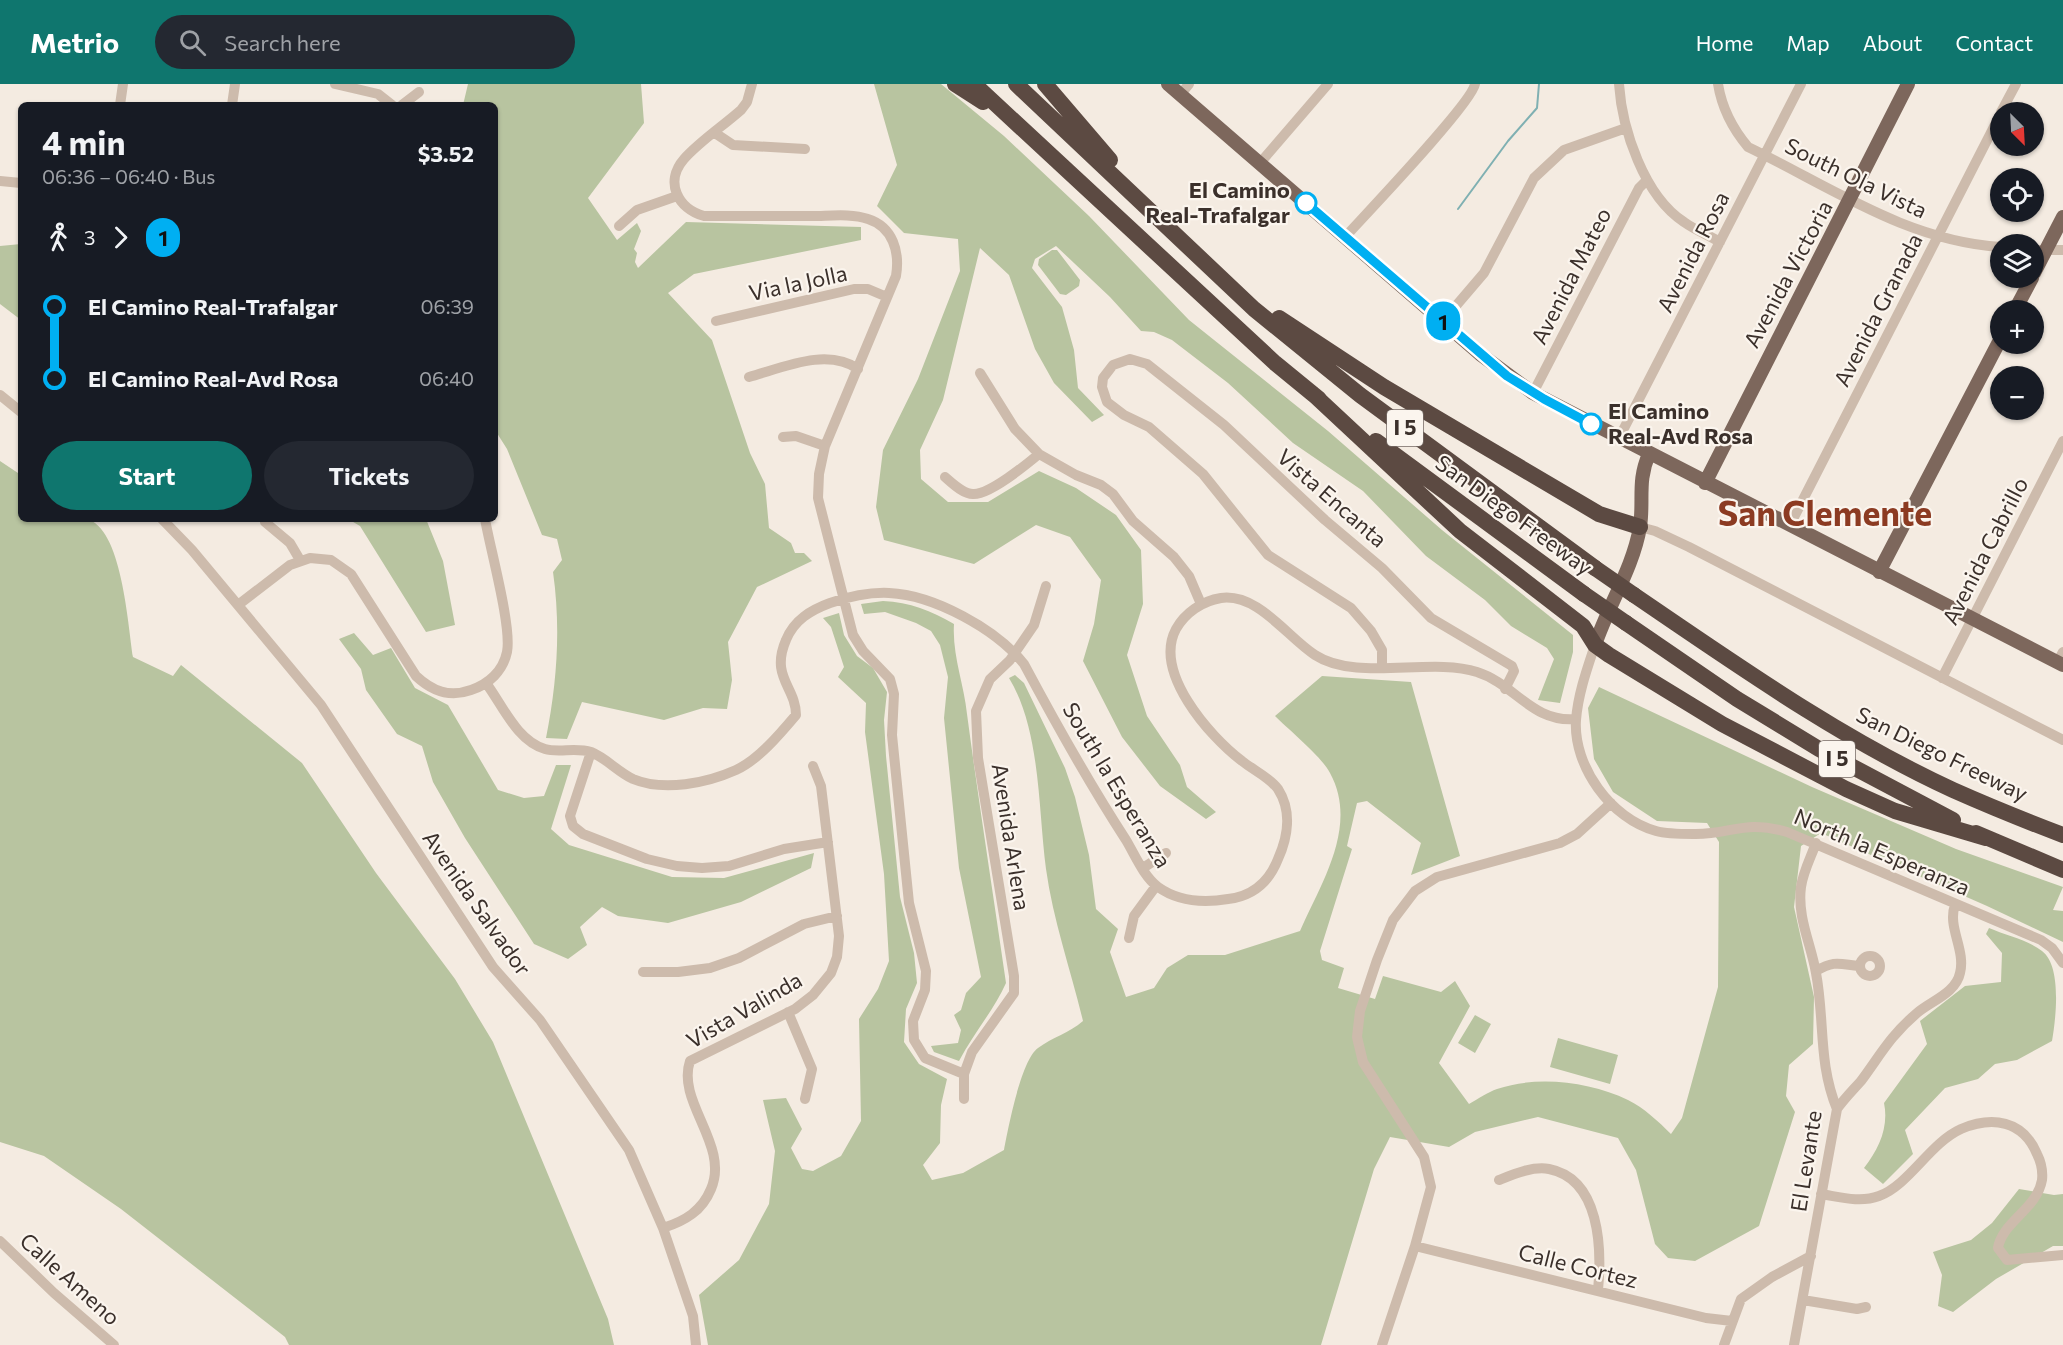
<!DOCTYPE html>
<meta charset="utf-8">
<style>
:root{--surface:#171b24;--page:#242831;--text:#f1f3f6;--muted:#9ea1a6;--accent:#0f766e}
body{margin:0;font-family:Commissioner,sans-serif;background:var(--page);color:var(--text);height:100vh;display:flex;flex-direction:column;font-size:22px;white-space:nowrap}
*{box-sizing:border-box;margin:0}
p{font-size:20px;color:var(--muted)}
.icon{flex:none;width:33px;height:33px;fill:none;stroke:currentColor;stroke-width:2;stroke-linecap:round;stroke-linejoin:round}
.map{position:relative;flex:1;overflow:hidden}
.details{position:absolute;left:18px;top:18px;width:480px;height:420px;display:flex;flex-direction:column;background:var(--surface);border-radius:9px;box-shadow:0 2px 4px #0004}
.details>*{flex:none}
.badge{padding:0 12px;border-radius:20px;font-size:21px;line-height:39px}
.needle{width:39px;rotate:156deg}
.buttons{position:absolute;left:1990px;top:18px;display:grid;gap:12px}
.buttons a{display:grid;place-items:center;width:54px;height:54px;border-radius:50%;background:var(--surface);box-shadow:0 2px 4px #0004;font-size:30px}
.map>.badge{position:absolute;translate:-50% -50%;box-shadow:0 0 0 3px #fff}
.legs{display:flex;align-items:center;gap:9px;height:66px;padding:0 24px;font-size:20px}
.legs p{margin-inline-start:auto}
.headline{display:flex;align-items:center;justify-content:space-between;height:102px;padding:0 24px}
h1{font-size:33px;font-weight:700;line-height:45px}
.primary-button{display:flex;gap:12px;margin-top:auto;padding:12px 24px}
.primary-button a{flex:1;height:69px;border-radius:36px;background:var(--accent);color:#fff;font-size:24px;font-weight:700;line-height:69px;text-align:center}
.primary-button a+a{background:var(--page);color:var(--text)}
ul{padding:0 24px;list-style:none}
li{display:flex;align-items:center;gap:21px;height:72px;font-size:22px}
li i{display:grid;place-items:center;width:9px;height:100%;margin:0 8px;background:currentColor}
li i::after{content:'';width:15px;height:15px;margin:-8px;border:4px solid;border-radius:50%;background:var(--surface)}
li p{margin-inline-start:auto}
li:first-child i{background:linear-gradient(#0000 50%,currentColor 0)}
li:last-child i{background:linear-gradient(currentColor 50%,#0000 0)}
header{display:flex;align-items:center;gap:36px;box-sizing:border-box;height:84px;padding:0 30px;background:var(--accent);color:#fff}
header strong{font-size:28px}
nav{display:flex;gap:33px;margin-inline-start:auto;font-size:21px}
.search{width:420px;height:54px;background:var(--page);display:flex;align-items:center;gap:15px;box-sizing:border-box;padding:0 21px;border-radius:33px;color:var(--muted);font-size:22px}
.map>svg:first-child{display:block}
.green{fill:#b8c4a0}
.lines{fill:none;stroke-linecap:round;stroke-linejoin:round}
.stream{stroke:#7fb0b2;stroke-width:2}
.minor{stroke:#cdbbac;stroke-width:10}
.major{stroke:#7d675c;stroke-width:14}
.highway{stroke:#5c4a42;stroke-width:16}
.highway-bridge{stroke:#5c4a42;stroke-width:16}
.line-1-casing{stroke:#fff;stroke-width:14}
.line-1{stroke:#00aff2;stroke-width:9}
.stop-1-dot{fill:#fff;stroke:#00aff2;stroke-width:3}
.labels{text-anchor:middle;stroke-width:4.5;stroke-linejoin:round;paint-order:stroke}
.shield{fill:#fbf5ee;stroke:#756b66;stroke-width:1.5}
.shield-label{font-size:21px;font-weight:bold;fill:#3b302b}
.street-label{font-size:22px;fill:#3b302b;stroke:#fbf5ee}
.stop-label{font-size:22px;font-weight:bold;fill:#3b302b;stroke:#fbf5ee;text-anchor:end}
.town-label{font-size:34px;font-weight:bold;fill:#8c3b22;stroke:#fbf5ee}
</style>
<header>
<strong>Metrio</strong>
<div class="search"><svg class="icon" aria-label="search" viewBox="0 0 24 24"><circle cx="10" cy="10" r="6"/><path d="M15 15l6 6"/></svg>Search here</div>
<nav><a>Home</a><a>Map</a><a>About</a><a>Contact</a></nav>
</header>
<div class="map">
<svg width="2063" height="1261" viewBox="0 0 2063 1261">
<rect width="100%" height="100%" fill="#f4ebe1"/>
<!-- green -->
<path class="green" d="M 468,0 L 641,0 L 644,39 L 588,114 L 617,156 L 637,139 L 641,147 L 634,165 L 637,169 L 635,178 L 638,184 L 686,138 L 861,143 L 861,156 L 694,190 L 668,209 L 712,256 L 750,369 L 765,400 L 769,444 L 791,459 L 795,469 L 804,469 L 812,477 L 757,503 L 728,558 L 732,596 L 727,625 L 703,624 L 664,636 L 582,618 L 567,655 L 546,654 C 557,599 561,544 553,488 L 562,476 L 557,455 L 542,451 L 507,365 L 495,346 L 495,21 L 463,21 Z
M 874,0 L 941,0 L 1004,52 L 1089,132 L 1189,236 L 1328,347 L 1442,446 L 1573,551 L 1573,568 L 1560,619 L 1538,616 L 1554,575 L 1547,564 L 1511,542 L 1485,516 L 1426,472 L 1363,407 L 1293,359 L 1228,299 L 1172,256 L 1154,248 L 1141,247 L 1110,213 L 1056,162 L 1035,175 L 1032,184 L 1062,223 L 1074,266 L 1078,304 L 1104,331 L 1092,338 L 1054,299 L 1035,265 L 1009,191 L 980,164 L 943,316 L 920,366 L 921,395 L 948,418 L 988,418 L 1039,387 L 1076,404 L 1116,431 L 1141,466 L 1143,520 L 1127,571 L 1147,632 L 1180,681 L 1187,703 L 1216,728 L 1206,735 L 1160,702 L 1122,653 L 1083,577 L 1094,540 L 1101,496 L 1070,453 L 1036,441 L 974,480 L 884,456 L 876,423 L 883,366 L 918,295 L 960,187 L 958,155 L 904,149 L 877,122 L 897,81 Z
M 21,160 L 21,236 L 0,220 L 0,162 Z
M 1052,166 L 1057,166 L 1080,196 L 1079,202 L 1066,211 L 1060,210 L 1038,181 L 1039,175 Z
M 0,377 L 21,391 L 21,435 C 41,435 66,431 86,435 C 122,442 128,542 133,573 L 173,592 L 181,581 L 302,679 L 376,789 L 455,895 L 493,958 L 608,1235 L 614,1261 L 289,1261 L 285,1253 L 121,1125 L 44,1072 L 0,1058 Z
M 348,435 L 426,435 L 443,477 L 455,541 L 426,548 L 360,442 Z
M 883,517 C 910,518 931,527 954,540 C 952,571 964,600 967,630 C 979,720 993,809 1006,899 C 994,926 973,950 959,977 L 934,968 L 931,962 L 958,959 L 961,946 L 954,931 L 961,926 L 966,909 L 981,893 L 959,784 L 944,634 L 948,593 L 940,561 L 931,547 L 916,539 L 885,528 L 864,530 L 861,520 Z
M 839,529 L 844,551 L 857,572 L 873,584 L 887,608 L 884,636 L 886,672 L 900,813 L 914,869 L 917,899 L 906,925 L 904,958 L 919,980 L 947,995 L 941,1021 L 940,1059 L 923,1081 L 932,1096 L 963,1089 L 1004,1066 C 1008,1045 1021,976 1038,964 C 1053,953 1069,949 1083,937 C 1071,887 1053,836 1046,785 C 1038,725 1041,647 1009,594 L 1015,591 L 1024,599 L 1065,684 L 1075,713 L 1089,771 L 1096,825 L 1118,845 L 1110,868 L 1126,913 L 1154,904 L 1167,884 L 1188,871 L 1225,871 L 1300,847 C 1321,799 1359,742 1330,689 C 1322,673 1289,646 1275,632 L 1322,592 L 1411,598 L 1460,772 L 1411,791 L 1421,759 L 1367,717 L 1357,719 L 1347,762 L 1352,765 L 1320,867 L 1322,876 L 1344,884 L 1338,904 L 1375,915 L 1383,892 L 1441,908 L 1455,897 L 1470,922 L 1439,979 L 1469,1020 C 1478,1015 1488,1008 1497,1005 C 1538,991 1590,998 1628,1016 C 1644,1024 1658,1037 1671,1050 L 1682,1034 L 1718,903 L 1719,758 L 1707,739 L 1657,737 L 1613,708 L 1594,675 L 1588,624 L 1599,603 L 1812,703 L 1956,765 L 2063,803 L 2053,826 L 2063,827 L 2063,858 L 1987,822 L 1821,749 L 1801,762 L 1794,823 L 1814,913 L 1813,960 L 1789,981 L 1786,1012 L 1795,1028 L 1759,1142 L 1695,1177 L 1668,1174 L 1655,1160 L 1636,1086 L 1618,1054 L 1538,1033 L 1475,1048 L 1449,1063 L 1390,1053 L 1374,1085 L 1321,1261 L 708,1261 L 699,1211 L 739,1176 L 769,1120 L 775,1067 L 763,1016 L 786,1014 L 802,1045 L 791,1064 L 802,1085 L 813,1087 L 841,1072 L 861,1037 L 859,935 L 878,905 L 889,877 L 884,790 L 865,648 L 866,619 L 838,593 L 844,583 L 831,543 L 823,534 Z
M 354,549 L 373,571 L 391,564 L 415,604 L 448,621 L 498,706 L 524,714 L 544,712 L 556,681 L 571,681 L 551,745 L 569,761 L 672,793 L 724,794 L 814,769 L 811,784 L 741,818 L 668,839 L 618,832 L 602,823 L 580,843 L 587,861 L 568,875 L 534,860 L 465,754 L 433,698 L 422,662 L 397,650 L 366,606 L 361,585 L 339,555 Z
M 1989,844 C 2005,851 2028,856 2042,867 C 2062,882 2056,934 2052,957 L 2017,976 L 1995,980 L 1978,995 L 1945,1004 L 1905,1046 L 1913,1070 L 1883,1100 L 1864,1084 C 1879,1065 1889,1043 1884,1019 L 1927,960 L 1920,937 L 1965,902 L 2001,898 L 2002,869 L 1986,850 Z
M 1475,931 L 1491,940 L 1475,969 L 1458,959 Z
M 1558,954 L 1618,971 L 1610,1000 L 1550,983 Z
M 2019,1105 L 2054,1111 L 2063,1110 L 2063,1162 L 2053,1162 L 1996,1195 L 1953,1228 L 1938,1222 L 1942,1191 L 1933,1168 L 1971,1156 L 1992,1139 Z"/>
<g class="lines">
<!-- stream -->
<path class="stream" d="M 1458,125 L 1508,57 L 1537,24 L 1539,0"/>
<!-- minor -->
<path class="minor" d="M 335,0 L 378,10 L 392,21
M 752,0 L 747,18 L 741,26 C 723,42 700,57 684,75 C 664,98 678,125 704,132 C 740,132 776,132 812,132 C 829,132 851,129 868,135 C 893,143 900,168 896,192 L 825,362 L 819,390 L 818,414 L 853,551 L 863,567 L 890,595 L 894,610 L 892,651 L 909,819 L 926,887 L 925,906 L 913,937 L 914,956 L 925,974 L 964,990
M 1619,0 C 1622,45 1644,112 1684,138 C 1695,146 1708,151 1720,158
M 1718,0 C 1722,25 1732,44 1748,63 C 1831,103 1907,157 2001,163
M 1180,11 L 1189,0
M 120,21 L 123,0
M 232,21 L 235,0
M 402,21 L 419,8
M 2001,28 L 2016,0
M 715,49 L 733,61 L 805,65
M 1260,79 L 1328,0
M 0,97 L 21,99
M 619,142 L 637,126 L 677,112
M 1345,153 C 1365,131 1472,19 1475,0
M 2034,166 L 2063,166
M 716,237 L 854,205 L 868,205 L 887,213
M 1443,237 L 1484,189 L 1534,94 L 1564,66 L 1626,44
M 980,289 L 1015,345 L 1039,370 L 1076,391 L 1101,401 L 1113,410 L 1133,437 L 1174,473 L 1189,492 L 1201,520
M 749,293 C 782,284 827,263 858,285
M 1533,309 L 1639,104 L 1647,96
M 0,311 L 21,328
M 783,353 L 796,352 L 825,362
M 1619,354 L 1801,0
M 945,393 C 952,399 963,410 973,410 C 989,411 1027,380 1039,370
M 162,435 L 192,466 L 321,621 L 493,883 L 540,936 L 629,1066 L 663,1144 L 693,1232 L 696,1261
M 265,438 L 290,459 L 300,476
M 1790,441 L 2001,29
M 1640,443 L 1655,447 L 1689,463 L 2063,656
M 238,521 L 290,481 L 310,474 L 331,476 L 351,490 L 416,592 C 432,607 449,614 471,606 C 489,600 503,587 507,568 C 512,543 490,464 485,435
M 1595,561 C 1587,585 1578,610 1576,636 C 1573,682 1611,735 1656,747 C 1667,750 1681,750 1693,750 C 1731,751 1744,735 1787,748 L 2041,856 L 2052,864 L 2063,879
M 2057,579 L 2063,568
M 1382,584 L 1382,566 L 1371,547 L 1351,524 L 1268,471 L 1203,390 L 1149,343 L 1124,331 L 1107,318 L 1102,303 L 1103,294 L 1113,281 L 1130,275 L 1147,280 L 1224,341 L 1325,436 L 1382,484 L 1431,534 L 1512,582 L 1514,587 L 1505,605
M 1942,594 L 2063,357
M 486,599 C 503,622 517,657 545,665 C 559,669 576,663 591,668 C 606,674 618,688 633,695 C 664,708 707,699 736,686 C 758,676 780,650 796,631 C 796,603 770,593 786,556 C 794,536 811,526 830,519 C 848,513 869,508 889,509 C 934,511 996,545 1024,580 C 1056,640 1089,699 1126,756 C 1135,771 1144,793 1158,803 C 1179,818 1204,819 1228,815 C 1253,812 1269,798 1278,775 C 1288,753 1292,727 1278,705 C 1269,693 1253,686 1242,677 C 1209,652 1153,588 1176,545 C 1185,529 1202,517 1221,514 C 1258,509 1287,553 1315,571 C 1356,598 1431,573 1477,588 C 1515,600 1532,639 1576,635
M 591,668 L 570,732 L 573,742 L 583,750 L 647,775 L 677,782 L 702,784 L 729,782 L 784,765 L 828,758
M 1143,784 L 1166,769
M 1129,854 L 1134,832 L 1156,802
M1860 882a10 10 0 1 1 20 0a10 10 0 1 1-20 0Z
M 1816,887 C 1835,876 1839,880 1859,882
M 643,888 L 678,888 L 710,884 L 739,874 L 804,840 L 837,832
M 788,928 L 812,985 L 805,1015
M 964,1015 L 964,990 L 972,968 L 1014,909 L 1014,892 L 978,674 L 976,627 L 990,595 L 1010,576 L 1034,541 L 1046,502
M 1837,1025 C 1844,1015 1853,1006 1861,997 C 1881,970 1890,952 1917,929 C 1931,917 1956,909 1960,889 C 1966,866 1947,843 1955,821
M 1499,1096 C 1514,1090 1533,1082 1549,1085 C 1600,1095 1602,1164 1598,1206
M 1821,1110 C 1840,1113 1860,1119 1879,1112 C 1909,1101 1930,1059 1961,1045 C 1992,1032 2023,1036 2037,1070 C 2041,1078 2043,1087 2042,1096 C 2037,1125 2002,1138 1998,1164 L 2007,1176 L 2063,1171
M 663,1144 C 685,1137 702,1127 711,1105 C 730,1061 676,1018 690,977 L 795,925 L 813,911 L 831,889 L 837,873 L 839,852 L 821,702 L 813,682
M 0,1157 L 54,1209 L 114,1261
M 1415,1162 L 1706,1234 L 1732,1237
M 1803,1216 L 1857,1225 L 1866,1223
M 1382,1261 L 1415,1162 L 1431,1103 L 1424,1073 L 1363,978 L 1357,953 L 1360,927 L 1377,876 L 1393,836 L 1415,807 L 1437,793 L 1560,759 L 1577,750 L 1611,719
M 1724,1261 L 1741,1215 L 1772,1193 L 1811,1172
M 1794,1261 L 1837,1025 C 1818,979 1825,937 1816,889 C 1811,860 1797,833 1801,803 C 1803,788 1811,773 1816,759"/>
<!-- major -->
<path class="major" d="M 1168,0 L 1480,270 L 1533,309 L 2063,581
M 2034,189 L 2063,133
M 2015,226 L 2032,194
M 1705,399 L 1908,0
M 1879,488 L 2001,254
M 1595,561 C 1608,522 1633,484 1640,443 C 1644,416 1637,397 1649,370"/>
<!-- highway -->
<path class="highway" d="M 955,0 L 983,18
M 974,0 L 1275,279 L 1319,315
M 1016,0 L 1254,225 L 1360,311 L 1595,484
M 1045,0 L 1110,76
M 1279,234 L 1384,303 L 1599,430 L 1640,443
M 1312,309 L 1460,447 L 1583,542 L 1595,561 L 1609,571 L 1722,640 L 1846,705 L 1895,727 L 1986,754
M 1376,357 L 1584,510
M 1634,511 C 1737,581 1840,654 1953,706 C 1989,722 2026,737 2063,751
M 1626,539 L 1737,615 L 1819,665 L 1953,736
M 1976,749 L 2063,786"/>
<!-- highway-bridge -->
<path class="highway-bridge" d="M 1595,484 L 1634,511
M 1584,510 L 1626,539"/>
</g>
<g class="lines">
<defs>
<path id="line-1" d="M 1306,119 L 1507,292 L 1544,315 L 1591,340"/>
</defs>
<!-- line-1 casing -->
<use href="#line-1" class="line-1-casing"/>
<!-- line-1 -->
<use href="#line-1" class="line-1"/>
</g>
<!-- markers -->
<g class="stop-1-dot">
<circle cx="1306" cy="119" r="10"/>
<circle cx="1591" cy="340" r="10"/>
</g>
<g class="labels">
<!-- shield labels -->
<g class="shield">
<rect x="1387" y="326" width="36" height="36" rx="4.5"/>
<rect x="1819" y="657" width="36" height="36" rx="4.5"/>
</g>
<g class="shield-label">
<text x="1405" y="351">I 5</text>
<text x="1837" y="682">I 5</text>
</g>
<!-- street labels -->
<g class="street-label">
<text transform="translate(1856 94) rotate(26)" y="8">South Ola Vista</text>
<text transform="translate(1693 168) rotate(-63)" y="8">Avenida Rosa</text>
<text transform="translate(1788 190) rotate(-62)" y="8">Avenida Victoria</text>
<text transform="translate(1571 192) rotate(-63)" y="8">Avenida Mateo</text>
<text transform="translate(798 199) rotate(-12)" y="8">Via la Jolla</text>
<text transform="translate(1878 226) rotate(-63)" y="8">Avenida Granada</text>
<text transform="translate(1332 414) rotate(41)" y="8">Vista Encanta</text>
<text transform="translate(1514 431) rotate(36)" y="8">San Diego Freeway</text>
<text transform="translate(1985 467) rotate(-63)" y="8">Avenida Cabrillo</text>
<text transform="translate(1942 670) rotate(26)" y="8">San Diego Freeway</text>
<text transform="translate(1117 701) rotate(59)" y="8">South la Esperanza</text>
<text transform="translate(1011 753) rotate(81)" y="8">Avenida Arlena</text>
<text transform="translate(1882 768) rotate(23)" y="8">North la Esperanza</text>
<text transform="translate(477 819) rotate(55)" y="8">Avenida Salvador</text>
<text transform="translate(744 926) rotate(-30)" y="8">Vista Valinda</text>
<text transform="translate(1806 1077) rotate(-81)" y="8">El Levante</text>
<text transform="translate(1578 1182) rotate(14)" y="8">Calle Cortez</text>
<text transform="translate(70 1195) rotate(42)" y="8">Calle Ameno</text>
</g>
<!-- stop labels -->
<g class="stop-label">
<text x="1290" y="114">El Camino<tspan x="1290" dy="25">Real-Trafalgar</tspan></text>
<text x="1608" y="335" text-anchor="start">El Camino<tspan x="1608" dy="25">Real-Avd Rosa</tspan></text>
</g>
<!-- town labels -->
<g class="town-label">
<text x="1825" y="442">San Clemente</text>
</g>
</g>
</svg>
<div class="buttons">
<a><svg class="needle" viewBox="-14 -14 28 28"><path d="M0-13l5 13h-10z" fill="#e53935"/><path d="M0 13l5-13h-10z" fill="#9ea1a6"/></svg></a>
<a><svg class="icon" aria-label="locate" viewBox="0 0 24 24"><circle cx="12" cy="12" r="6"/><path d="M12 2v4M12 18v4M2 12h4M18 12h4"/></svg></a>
<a><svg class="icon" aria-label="layers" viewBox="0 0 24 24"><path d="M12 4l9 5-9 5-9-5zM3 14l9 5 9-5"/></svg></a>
<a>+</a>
<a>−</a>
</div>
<b class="badge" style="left:1443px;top:237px;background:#00aff2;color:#111">1</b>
<section class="details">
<div class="headline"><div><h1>4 min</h1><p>06:36 – 06:40 · Bus</p></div><b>$3.52</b></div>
<div class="legs"><svg class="icon" aria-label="walk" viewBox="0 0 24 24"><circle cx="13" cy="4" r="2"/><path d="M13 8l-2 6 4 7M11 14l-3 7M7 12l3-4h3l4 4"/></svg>3<svg class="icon" aria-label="forward" viewBox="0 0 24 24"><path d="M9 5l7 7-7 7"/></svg><b class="badge" style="background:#00aff2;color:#111">1</b></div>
<ul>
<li><i style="color:#00aff2"></i><b>El Camino Real-Trafalgar</b><p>06:39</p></li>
<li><i style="color:#00aff2"></i><b>El Camino Real-Avd Rosa</b><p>06:40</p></li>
</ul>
<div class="primary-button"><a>Start</a><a>Tickets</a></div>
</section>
</div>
